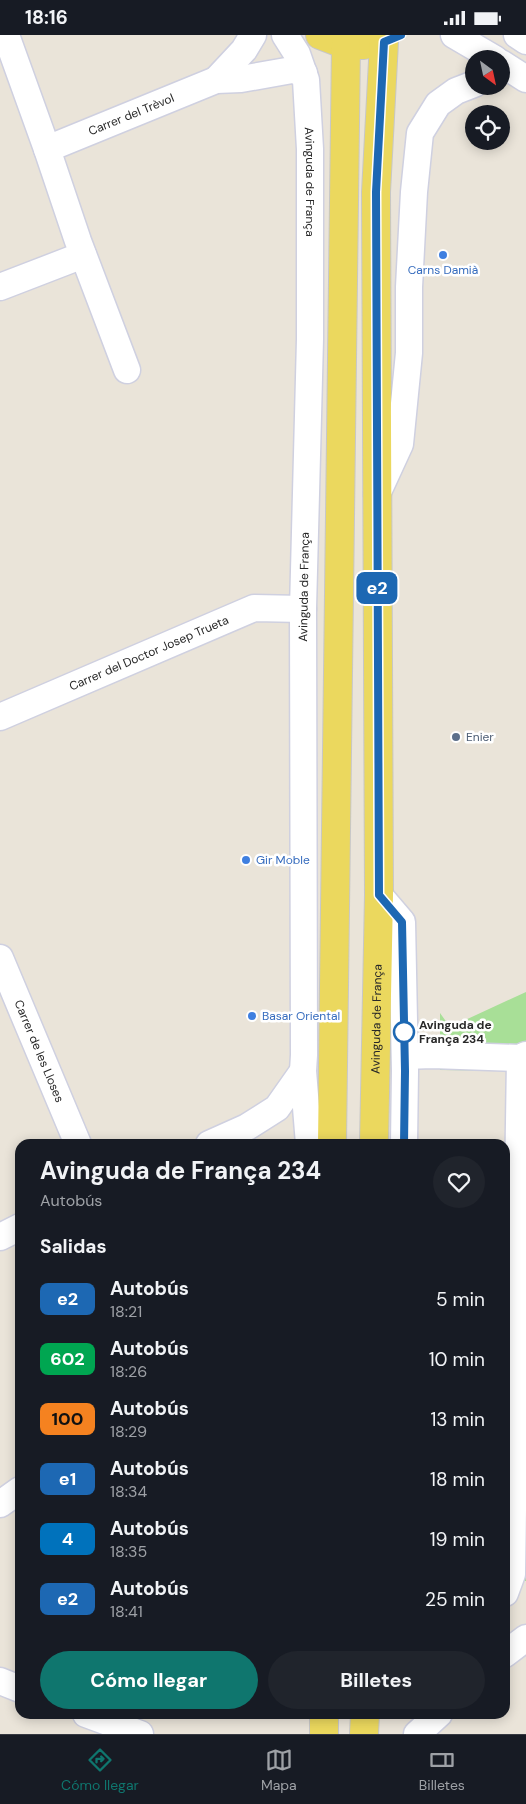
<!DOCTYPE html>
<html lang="es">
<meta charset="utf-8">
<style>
:root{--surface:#171b24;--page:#20242c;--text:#f1f3f6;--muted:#9ea1a6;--line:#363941;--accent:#0f766e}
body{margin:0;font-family:"DM Sans",sans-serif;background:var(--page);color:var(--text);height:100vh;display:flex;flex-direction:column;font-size:19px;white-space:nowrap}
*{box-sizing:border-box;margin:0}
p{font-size:16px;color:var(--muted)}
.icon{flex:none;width:28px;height:28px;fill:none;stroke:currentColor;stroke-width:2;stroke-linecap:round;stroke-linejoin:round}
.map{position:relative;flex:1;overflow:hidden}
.side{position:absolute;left:15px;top:1104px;width:495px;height:580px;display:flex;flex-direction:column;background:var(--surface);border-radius:15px;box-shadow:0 2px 12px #0003}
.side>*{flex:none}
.badge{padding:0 10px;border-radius:8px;font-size:18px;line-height:32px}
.needle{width:32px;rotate:147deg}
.fabs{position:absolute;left:465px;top:15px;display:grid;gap:10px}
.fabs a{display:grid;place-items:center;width:45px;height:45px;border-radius:50%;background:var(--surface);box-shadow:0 2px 12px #0003;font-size:25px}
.map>.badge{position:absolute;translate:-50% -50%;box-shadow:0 0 0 2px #fff}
h2{padding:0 25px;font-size:19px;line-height:45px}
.round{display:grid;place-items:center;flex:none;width:52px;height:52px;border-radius:26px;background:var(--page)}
.head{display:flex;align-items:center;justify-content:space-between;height:85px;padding:0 25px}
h1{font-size:24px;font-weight:700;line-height:38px}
.cta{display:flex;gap:10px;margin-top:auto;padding:10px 25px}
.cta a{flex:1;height:58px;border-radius:30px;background:var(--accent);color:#fff;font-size:20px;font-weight:700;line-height:58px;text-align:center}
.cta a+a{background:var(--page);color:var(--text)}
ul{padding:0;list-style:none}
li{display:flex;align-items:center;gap:15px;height:60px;padding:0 25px}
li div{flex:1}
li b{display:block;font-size:19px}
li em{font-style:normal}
li .badge{min-width:55px;font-weight:700;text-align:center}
.status{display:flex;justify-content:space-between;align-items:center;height:35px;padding:0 25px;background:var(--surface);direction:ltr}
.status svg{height:14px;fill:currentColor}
.tabs{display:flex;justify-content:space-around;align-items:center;height:70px;border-top:1px solid var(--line);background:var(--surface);font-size:14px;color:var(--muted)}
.tabs a{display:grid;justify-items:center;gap:2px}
.tabs .selected{color:var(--accent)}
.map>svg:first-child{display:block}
.green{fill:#a8df97}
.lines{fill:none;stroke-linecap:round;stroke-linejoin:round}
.street-casing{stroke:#cfd0e0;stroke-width:29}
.primary-casing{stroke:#c7c7c7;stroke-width:30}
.street{stroke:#fff;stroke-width:26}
.primary{stroke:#ebd85e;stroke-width:28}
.line-casing{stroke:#fff;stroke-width:11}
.line{stroke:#1d68b3;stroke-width:8}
.shop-dot{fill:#3f7fe0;stroke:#fff;stroke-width:2}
.service-dot{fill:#5c6f8a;stroke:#fff;stroke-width:2}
.stop-dot{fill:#fff;stroke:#1d68b3;stroke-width:2.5}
.labels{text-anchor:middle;stroke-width:5;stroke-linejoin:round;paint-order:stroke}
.street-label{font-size:12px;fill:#282828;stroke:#fff}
.shop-label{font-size:12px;fill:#366cbe;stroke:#fff;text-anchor:start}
.service-label{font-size:12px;fill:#4e5e75;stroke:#fff;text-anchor:start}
.stop-label{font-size:12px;font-weight:bold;fill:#282828;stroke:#fff;text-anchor:start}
</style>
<div class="status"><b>18:16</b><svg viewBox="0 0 49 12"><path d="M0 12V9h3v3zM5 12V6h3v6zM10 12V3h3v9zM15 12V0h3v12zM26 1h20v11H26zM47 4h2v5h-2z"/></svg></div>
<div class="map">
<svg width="526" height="1699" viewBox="0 0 526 1699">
<rect width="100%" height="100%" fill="#eae4d9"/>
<!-- green -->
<path class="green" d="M 526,957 L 526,1546 L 505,1546 L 510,1036 L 440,1035 L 440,978 L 450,992 Z"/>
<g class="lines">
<defs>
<g id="street">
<path d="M 6,0 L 47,114"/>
<path id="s1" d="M 285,0 L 297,19 L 306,45 L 310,114 L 310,304 L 303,574 L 304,1020 L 303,1036 L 309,1109"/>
<path d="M 454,0 L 495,24"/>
<path d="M 517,0 L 526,6"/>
<path d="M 501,28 L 526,44"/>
<path d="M 216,45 L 244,15 L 253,0"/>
<path d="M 0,252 L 83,220"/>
<path id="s2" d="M 127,335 L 78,206 L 47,114 L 216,45 L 241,44 L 292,35 L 304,38"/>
<path d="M 377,459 L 400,409 L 409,318 L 409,252 L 414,157 L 420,98 L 438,69 L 456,56 L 474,49"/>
<path id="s3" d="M 0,682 L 254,573 L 303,574"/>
<path d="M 379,860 L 402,887 L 405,1036 L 404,1109"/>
<path id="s4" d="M 0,923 L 78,1109"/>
<path d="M 405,1021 L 432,1020 L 520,1023 L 526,1020"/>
<path d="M 209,1109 L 247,1092 L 277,1073 L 303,1036"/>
<path d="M 0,1202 L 20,1192"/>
<path d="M 0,1469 L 20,1455"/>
<path d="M 505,1558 L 512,1539 L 520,1023"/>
<path d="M 505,1619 L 526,1603"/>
<path d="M 0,1646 L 20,1654"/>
<path d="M 86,1679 L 140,1699"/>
<path d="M 417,1699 L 439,1679"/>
</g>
<g id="primary">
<path d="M 320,0 L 346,10 L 364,10"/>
<path d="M 332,1109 L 346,10"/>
<path id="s5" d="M 374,1109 L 379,860 L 376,157 L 384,7"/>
<path d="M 324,1699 L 324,1679"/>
<path d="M 364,1699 L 365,1679"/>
</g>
</defs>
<!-- street casing -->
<use href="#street" class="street-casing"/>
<!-- primary casing -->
<use href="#primary" class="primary-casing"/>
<!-- street -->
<use href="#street" class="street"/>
<!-- primary -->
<use href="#primary" class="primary"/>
</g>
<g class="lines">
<defs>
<path id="line" d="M 401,0 L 384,7 L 376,157 L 379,860 L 402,887 L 405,1036 L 404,1109"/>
</defs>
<!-- line casing -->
<use href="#line" class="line-casing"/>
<!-- line -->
<use href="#line" class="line"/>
</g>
<!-- markers -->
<g class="shop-dot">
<circle cx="443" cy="220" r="5"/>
<circle cx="246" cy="825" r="5"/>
<circle cx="252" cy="981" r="5"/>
</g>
<circle class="service-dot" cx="456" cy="702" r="5"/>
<circle class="stop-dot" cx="404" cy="997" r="10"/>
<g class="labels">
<!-- street labels -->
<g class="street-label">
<text dy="4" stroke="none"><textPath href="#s2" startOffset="326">Carrer del Trèvol</textPath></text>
<text dy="4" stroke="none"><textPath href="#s1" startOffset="152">Avinguda de França</textPath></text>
<text transform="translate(304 552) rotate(-89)" y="4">Avinguda de França</text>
<text dy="4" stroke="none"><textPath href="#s3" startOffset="162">Carrer del Doctor Josep Trueta</textPath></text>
<text dy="4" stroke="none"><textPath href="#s5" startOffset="125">Avinguda de França</textPath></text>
<text dy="4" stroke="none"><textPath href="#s4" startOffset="101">Carrer de les Lloses</textPath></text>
</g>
<!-- shop labels -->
<g class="shop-label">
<text x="443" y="239" text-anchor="middle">Carns Damià</text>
<text x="256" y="829">Gir Moble</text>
<text x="262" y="985">Basar Oriental</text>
</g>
<!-- service labels -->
<g class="service-label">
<text x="466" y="706">Enier</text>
</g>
<!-- stop labels -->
<g class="stop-label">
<text x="419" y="994">Avinguda de<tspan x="419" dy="14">França 234</tspan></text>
</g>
</g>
</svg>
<div class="fabs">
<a><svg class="needle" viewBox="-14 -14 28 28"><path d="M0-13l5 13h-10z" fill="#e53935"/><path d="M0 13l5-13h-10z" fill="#9ea1a6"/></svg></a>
<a><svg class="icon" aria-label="locate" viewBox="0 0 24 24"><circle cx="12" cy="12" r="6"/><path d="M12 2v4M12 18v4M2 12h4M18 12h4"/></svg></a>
</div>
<b class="badge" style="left:377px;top:553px;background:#1d68b3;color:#fff">e2</b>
<section class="side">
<div class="head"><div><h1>Avinguda de França 234</h1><p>Autobús</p></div><a class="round"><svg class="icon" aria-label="heart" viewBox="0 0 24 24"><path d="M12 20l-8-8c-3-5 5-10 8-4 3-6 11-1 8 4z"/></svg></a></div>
<h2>Salidas</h2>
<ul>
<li><span class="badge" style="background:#1d68b3;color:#fff">e2</span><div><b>Autobús</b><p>18:21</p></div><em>5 min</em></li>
<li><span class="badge" style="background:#00a651;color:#fff">602</span><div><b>Autobús</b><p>18:26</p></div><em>10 min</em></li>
<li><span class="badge" style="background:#f58220;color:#111">100</span><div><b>Autobús</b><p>18:29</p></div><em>13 min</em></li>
<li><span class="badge" style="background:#1d68b3;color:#fff">e1</span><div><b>Autobús</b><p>18:34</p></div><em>18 min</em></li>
<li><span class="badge" style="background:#0072bc;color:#fff">4</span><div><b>Autobús</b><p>18:35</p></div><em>19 min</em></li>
<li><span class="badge" style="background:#1d68b3;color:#fff">e2</span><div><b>Autobús</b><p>18:41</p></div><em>25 min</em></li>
</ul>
<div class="cta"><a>Cómo llegar</a><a>Billetes</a></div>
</section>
</div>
<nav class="tabs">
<a class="selected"><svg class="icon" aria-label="directions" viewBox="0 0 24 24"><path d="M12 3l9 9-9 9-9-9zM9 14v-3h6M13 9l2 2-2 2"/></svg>Cómo llegar</a>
<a><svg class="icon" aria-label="map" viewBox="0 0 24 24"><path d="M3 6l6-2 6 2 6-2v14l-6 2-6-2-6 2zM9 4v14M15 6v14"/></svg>Mapa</a>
<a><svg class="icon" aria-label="tickets" viewBox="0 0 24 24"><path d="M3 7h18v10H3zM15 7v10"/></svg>Billetes</a>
</nav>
